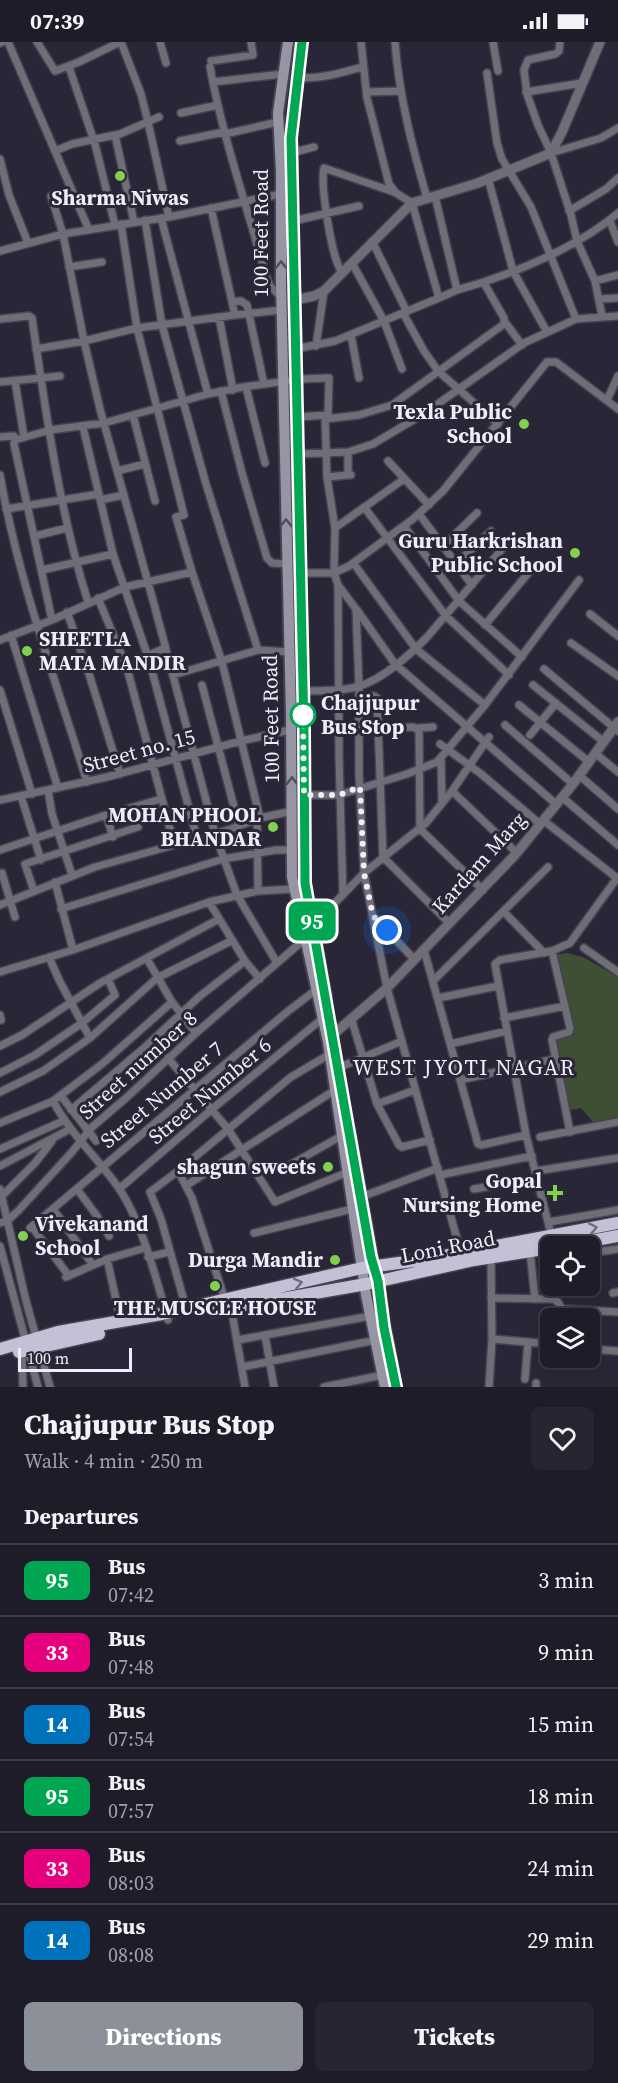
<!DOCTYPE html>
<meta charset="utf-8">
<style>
:root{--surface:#1f1c29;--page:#272531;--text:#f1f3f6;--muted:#a1a1a8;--line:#3c3a46;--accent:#8c9099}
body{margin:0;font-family:"Source Serif 4",serif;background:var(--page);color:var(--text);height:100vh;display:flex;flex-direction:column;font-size:22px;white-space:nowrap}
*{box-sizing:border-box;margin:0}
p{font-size:20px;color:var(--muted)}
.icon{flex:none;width:33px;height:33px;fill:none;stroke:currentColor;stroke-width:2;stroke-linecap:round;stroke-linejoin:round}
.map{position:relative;height:1345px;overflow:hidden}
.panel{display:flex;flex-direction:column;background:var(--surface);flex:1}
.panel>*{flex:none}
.badge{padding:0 12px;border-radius:9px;font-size:21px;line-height:39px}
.fabs{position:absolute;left:540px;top:1194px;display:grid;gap:12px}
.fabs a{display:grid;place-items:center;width:60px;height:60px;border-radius:9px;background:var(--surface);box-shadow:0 3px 9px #0003,0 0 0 2px var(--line);font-size:30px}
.scale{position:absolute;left:18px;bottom:15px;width:114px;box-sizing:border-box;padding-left:6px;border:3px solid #efedf8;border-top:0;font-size:16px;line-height:21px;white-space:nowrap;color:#efedf8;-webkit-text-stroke:4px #292637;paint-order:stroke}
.you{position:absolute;width:30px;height:30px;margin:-15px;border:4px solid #fff;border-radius:50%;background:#1a73e8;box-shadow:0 0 0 9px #1a73e833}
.map>.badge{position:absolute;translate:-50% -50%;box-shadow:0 0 0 3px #fff}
h2{padding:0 24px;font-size:22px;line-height:54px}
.round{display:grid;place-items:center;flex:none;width:63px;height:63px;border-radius:9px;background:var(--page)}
.overview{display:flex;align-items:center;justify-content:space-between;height:102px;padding:0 24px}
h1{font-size:28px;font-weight:800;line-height:45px}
.action{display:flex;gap:12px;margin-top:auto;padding:12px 24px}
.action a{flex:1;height:69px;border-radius:9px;background:var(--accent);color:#fff;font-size:24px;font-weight:800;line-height:69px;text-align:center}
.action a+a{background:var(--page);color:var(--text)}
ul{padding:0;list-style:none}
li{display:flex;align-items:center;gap:18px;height:72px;padding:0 24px;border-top:2px solid var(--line)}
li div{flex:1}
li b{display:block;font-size:22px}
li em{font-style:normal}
li .badge{min-width:66px;font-weight:700;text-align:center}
.status{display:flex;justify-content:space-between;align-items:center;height:42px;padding:0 30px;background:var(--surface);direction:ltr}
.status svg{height:16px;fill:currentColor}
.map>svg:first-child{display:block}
.green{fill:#3e4f35}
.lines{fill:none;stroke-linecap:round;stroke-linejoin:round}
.minor-casing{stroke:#454252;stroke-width:10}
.tertiary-casing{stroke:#454252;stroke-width:12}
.secondary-casing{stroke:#454252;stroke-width:14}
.trunk-casing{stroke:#454252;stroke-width:15}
.minor{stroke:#6f6e77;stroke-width:7}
.tertiary{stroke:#6f6e77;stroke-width:9}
.secondary{stroke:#9795a3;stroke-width:10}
.trunk{stroke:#c4c0d6;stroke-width:12}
.oneway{stroke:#504d5d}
.oneway2{stroke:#6f6b7f}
.line-casing{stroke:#fff;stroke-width:14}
.line{stroke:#00a651;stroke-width:9}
.walk{stroke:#efedf8;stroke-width:6;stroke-dasharray:0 10.8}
.poi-dot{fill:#83d04e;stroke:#292637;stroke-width:2}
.stop-dot{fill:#fff;stroke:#00a651;stroke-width:3}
.labels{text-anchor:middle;stroke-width:6;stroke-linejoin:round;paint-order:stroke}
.poi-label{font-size:21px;font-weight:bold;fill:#efedf8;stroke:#292637;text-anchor:end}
.street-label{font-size:21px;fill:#efedf8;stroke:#292637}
.stop-label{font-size:21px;font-weight:bold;fill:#efedf8;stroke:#292637;text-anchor:start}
.neighbourhood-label{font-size:22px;letter-spacing:1.5px;fill:#efedf8;stroke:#292637}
</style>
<div class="status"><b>07:39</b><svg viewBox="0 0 49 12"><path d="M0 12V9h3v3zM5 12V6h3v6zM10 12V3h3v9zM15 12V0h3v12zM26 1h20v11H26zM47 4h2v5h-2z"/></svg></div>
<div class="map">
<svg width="618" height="1345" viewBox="0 0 618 1345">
<rect width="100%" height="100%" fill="#292637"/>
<!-- green -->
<path class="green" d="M 567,911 L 583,915 L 618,935 L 618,1076 L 594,1081 L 581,1066 L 570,1068 L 553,999 L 574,993 L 554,913 Z"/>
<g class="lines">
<defs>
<path id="minor" d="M 8,0 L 89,188
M 37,0 L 55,29 L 79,20 L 120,0
M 121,0 L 141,52 L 148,80 L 169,175
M 160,0 L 166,21
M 361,0 L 367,56 L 389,142 L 396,151 L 412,161 L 439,256 L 457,248
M 395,0 C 399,54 412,104 427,156
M 493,0 L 498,29
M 560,0 L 559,9 L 555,12 L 528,18 L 524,28 L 527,52 L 538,83 L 551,111 L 571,173 L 577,199 L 595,239 L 602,274
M 0,1 L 2,0
M 211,19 L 253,13 L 251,0
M 69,25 L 95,102 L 115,183
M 210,25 C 223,97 247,164 266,234 L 270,244 L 281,255
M 487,31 L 497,101 L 502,117 L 531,165 L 576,277
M 298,35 C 320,38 343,30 363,25
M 213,40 L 283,32
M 367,50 L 400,49
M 526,50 L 582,41
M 181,71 L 218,63
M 225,92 L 278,80
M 115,93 L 134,180
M 180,99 L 224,90
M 55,109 L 72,102 L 120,92 L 159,75
M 291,111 L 314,105
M 551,111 L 601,96 L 618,86
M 0,117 L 9,153 L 28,201
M 488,136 L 513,229 L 547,290
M 51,154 L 63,192 L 84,299 L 100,367 L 154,562 L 215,792 L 237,853 L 277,921
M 435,154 L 457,248 C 509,234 577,206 618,171
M 211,166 L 235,273 L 281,268
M 569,169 L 606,147 L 618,136
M 161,176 L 208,352
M 145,178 L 162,283 L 206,442 L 258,608
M 293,179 L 359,164
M 610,179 L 618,200
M 121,182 L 137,286 L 184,473 L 176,475 L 192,530 L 222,620 L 260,776
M 372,199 L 407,270
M 0,209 L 63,192 L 169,175 L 281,152
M 352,221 L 384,279 L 402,327
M 69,225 L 102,220
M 342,230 C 332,219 320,142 324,126 L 394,150
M 595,239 L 618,233
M 599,257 L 618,256
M 232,260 L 241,259 L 247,263 L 264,342
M 403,271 L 424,309 L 438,329 L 498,382
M 219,275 L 233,348
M 0,277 L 29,274 L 32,276 C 46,371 59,468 88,560
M 505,280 L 522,303
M 351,293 L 359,336
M 316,304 L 324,249
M 36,307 L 84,299 L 137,286 L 235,273
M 295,307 L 335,299 L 439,256
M 15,339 L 24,395
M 0,340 L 60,334
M 246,345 L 265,421
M 221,349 L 242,431 L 267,516 L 272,521 L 287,522
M 607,358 L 618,334
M 133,373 L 155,459
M 325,373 L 327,435 L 335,486 L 334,531 L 338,543 L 339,715 L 343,853
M 325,377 L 359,373 L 392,363 L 504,282 L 504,276 L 484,241
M 83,385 L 113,512 L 149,618 L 197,796
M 0,395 L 14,394 L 15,398
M 15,398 L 50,388 L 104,381 L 208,352 L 243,345 L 301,337 L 329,336 L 328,373 L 297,375
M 15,398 L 14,402 L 52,578
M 348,410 L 348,433 L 351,433
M 298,412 L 348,410 L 373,402 L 425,371 L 524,301 L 576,277 L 618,274
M 388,419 L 429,463
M 117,429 L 145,422
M 0,433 C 18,538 56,639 87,740
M 327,435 L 348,433
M 100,458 L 124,453
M 364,465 L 446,574 L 509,633
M 6,467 L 99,452
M 419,472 L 472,543
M 404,484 L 459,559 L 522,615
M 335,486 L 404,437
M 35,494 L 67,486
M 442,505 L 477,471
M 354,522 L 416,607 L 485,663
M 456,522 L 491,489
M 42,528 L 113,512
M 300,531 L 334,531 L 349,524 L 413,477 L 443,449 L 547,320 L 556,320 L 618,367
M 338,543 L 356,567 L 359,645 L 359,732 L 364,831 L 387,946 L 461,1211
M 98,556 L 127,626 L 174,802
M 357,568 L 395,622 L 556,762
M 67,570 L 90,635 L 120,732
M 590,572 L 618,594
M 485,583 L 535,523
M 11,593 L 58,746
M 0,598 L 52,578 L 125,545 L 192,530
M 571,601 L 618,634
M 147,614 L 165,606
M 127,626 L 149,618
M 544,627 L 618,689
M 173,633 L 258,608 L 289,610
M 202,643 L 239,784
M 533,643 L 604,700
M 0,648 L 32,752
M 302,649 C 320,648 342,650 359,644 C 382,638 412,611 428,594 L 508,500
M 358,656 L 374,654 L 377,656 L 383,815 L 449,881
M 519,663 L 589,720
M 505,683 L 573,742
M 418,686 L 433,685
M 379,687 L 413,685 L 419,688 L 420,787 L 483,848
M 530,693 L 556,661
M 440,702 L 480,731 L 540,782
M 595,711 L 618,730
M 441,716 L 442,761
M 580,734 L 618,767
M 48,748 L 52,772 L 72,833
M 452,749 L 517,811
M 305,753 L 339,753 L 407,732 L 437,720 L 485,663 L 579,538
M 21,754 L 41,818
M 562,755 L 618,803
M 0,758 L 107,735 L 241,699 L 285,689
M 106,773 L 113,795
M 257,776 L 258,849
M 543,778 L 617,836 L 570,901 L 552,909 L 500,918 L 495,922 L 526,1093 L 552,1196
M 0,808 L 106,773 L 161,757
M 2,831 L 15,875
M 55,840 L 73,908
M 34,849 L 25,822 L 138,785
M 209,860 L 258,849 L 294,847
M 0,863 L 95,825 L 228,788 L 260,776 L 292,769
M 61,867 L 223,817 L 276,808 L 292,808
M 504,870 L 544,911
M 373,874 L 415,918
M 315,878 L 321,875 L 364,831 L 426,781 L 452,749 L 489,695
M 584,906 L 618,930
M 424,908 L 478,1102 L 481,1103 L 526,1093
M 552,909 L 570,986 L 569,990 L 553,995 L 552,998 L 570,1090
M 49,915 L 59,938 L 90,996
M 147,917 L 172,960 L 196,991
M 0,930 L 73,908 L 209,860 L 245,919 L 260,937
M 433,939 L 548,825
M 438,956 L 498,944
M 0,973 L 1,978
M 504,976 L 565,964
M 352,979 L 377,1062 L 399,1103 L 402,1105 L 430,1098
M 450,1002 L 507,989
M 0,1004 L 22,993 L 100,941 L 219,877
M 168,1016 L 228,1087 L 275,1160 L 348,1130
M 338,1026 L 402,999
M 0,1031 L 35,1013 L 82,981 L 115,953 L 108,937
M 460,1038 L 555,1017
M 0,1050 L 43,1029 L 90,996 L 157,936 L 231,899
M 61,1054 L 96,1099
M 53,1059 C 71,1093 99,1117 120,1148 C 142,1181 157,1239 168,1278
M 377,1062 L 415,1048
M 71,1068 L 144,1006 L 200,954 L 245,919
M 0,1081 L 53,1059 L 102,1022 L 172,960
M 540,1095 L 618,1080
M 0,1107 L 63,1079
M 0,1124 L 70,1087
M 288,1124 L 343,1093
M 178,1129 L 192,1156 L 225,1258
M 536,1129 L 618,1116
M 440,1133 L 532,1114
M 187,1143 L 335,1048
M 0,1147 L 26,1259 L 50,1345
M 77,1147 L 97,1174 L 109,1194
M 119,1147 L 211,1068 L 323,976
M 474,1147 L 538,1136
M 1,1155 L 35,1121 L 52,1099
M 361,1155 L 438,1126
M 53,1167 L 93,1223
M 549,1180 L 618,1168
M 0,1181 L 7,1179 L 18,1169 L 72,1110 L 91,1086 L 126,1056 L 196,991 L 306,896
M 32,1185 L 69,1234
M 30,1186 L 287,970 L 317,947
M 254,1191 L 348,1168
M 0,1204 L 38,1345
M 530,1209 L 535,1257
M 590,1211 L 618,1207
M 148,1215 L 169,1210
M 107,1217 L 121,1280
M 66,1235 L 107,1217 L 145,1206
M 613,1251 L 618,1250
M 491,1256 L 553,1257 L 558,1260 L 562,1267 L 618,1270
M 231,1265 L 245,1345
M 186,1266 L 161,1177 L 150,1150 L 178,1129 L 291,1035 L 330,1012
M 265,1293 L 371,1274
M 492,1297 L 550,1302
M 238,1298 L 265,1293 L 274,1345
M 590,1307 L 618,1309
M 22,1310 L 23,1345
M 242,1325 L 376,1298
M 525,1337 L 528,1300
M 324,1345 L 383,1333
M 489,1345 L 492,1297 L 491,1221
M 536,1345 L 536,1341"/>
<path id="tertiary" d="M 295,258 L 314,254 L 324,249 L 412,161 L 478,141 L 551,111 L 562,90 L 600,0
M 328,1000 L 336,990 L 387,946 L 515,813 L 573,742 L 618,680"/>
<path id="secondary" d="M 288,0 L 278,71 L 281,129 L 281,240 L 291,674 L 292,835 L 328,1000 L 366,1253 L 385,1345
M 302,0 L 291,96 L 304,689 L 305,841 L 326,954
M 349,1087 L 396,1345"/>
<path id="trunk" d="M 563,1204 L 618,1194
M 213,1269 L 366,1242 L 474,1218 L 550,1206
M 0,1307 L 58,1290 L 162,1272 L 362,1226 L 428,1217 L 618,1181
M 19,1310 L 99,1292"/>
</defs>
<!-- minor casing -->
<use href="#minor" class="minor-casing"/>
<!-- tertiary casing -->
<use href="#tertiary" class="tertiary-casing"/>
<!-- secondary casing -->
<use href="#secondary" class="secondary-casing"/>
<!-- trunk casing -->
<use href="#trunk" class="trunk-casing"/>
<!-- minor -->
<use href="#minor" class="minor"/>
<!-- tertiary -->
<use href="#tertiary" class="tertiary"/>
<!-- secondary -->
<use href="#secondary" class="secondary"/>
<!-- trunk -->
<use href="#trunk" class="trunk"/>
</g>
<!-- one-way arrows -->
<defs><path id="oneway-chevron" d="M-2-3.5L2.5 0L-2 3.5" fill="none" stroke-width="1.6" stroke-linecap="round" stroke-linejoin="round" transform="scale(1.5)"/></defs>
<g class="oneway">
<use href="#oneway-chevron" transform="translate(281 223) rotate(-90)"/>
<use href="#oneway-chevron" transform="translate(286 481) rotate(-91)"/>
<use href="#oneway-chevron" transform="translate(292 739) rotate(-91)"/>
</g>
<g class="oneway2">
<use href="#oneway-chevron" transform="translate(593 1186) rotate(-11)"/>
<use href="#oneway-chevron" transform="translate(298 1241) rotate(-13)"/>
</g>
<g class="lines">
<defs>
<path id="line" d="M 302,0 L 291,96 L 304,689 L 305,841 L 371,1215 L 378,1239 L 384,1286 L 396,1345"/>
</defs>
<!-- line casing -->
<use href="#line" class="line-casing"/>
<!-- line -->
<use href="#line" class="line"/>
<!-- walk -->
<path class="walk" d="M 303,673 L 304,753 L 339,753 L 360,745 L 364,831 L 373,874 L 387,888"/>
</g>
<!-- markers -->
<g class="poi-dot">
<circle cx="120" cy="134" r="6"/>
<circle cx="524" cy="382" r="6"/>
<circle cx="575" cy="511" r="6"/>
<circle cx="27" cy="609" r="6"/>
<circle cx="273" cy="785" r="6"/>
<circle cx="328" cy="1125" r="6"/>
<path d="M552 1142h6v6h6v6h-6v6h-6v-6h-6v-6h6z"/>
<circle cx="23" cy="1194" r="6"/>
<circle cx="335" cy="1218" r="6"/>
<circle cx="215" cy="1244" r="6"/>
</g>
<circle class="stop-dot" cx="303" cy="673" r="12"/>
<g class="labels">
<!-- poi labels -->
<g class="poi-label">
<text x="120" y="163" text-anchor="middle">Sharma Niwas</text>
<text x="512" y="377">Texla Public<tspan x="512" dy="24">School</tspan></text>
<text x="563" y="506">Guru Harkrishan<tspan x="563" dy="24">Public School</tspan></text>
<text x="39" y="604" text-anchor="start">SHEETLA<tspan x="39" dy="24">MATA MANDIR</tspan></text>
<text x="261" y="780">MOHAN PHOOL<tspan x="261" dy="24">BHANDAR</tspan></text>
<text x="316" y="1132">shagun sweets</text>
<text x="542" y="1146">Gopal<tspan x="542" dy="24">Nursing Home</tspan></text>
<text x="35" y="1189" text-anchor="start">Vivekanand<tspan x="35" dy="24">School</tspan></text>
<text x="323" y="1225">Durga Mandir</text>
<text x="215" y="1273" text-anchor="middle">THE MUSCLE HOUSE</text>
</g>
<!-- street labels -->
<g class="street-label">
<text transform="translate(261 191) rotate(-90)" y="7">100 Feet Road</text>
<text transform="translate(271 677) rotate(-91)" y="7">100 Feet Road</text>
<text transform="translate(139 709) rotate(-15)" y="7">Street no. 15</text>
<text transform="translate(479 821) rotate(-48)" y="7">Kardam Marg</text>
<text transform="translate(138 1023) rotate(-42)" y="7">Street number 8</text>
<text transform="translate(210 1049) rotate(-40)" y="7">Street Number 6</text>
<text transform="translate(162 1053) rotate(-40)" y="7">Street Number 7</text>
<text transform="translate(448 1205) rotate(-11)" y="7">Loni Road</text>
</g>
<!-- stop labels -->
<g class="stop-label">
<text x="321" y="668">Chajjupur<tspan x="321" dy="24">Bus Stop</tspan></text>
</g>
<!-- neighbourhood labels -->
<g class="neighbourhood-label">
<text x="464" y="1033">WEST JYOTI NAGAR</text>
</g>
</g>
</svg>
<div class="fabs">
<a><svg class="icon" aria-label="locate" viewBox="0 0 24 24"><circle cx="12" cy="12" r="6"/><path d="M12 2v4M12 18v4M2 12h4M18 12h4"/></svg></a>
<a><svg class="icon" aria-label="layers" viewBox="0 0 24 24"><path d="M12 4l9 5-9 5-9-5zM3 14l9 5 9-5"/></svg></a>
</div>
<div class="scale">100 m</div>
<div class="you" style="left:387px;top:888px"></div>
<b class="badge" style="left:312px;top:879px;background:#00a651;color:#fff">95</b>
</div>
<section class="panel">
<div class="overview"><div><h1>Chajjupur Bus Stop</h1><p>Walk · 4 min · 250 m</p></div><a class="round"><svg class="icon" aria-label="heart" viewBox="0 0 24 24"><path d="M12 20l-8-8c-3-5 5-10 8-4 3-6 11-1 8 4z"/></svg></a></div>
<h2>Departures</h2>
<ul>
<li><span class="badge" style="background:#00a651;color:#fff">95</span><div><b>Bus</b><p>07:42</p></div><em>3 min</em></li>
<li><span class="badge" style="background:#e6007e;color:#fff">33</span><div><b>Bus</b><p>07:48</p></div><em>9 min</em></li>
<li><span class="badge" style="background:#0072bc;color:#fff">14</span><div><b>Bus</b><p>07:54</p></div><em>15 min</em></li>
<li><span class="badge" style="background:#00a651;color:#fff">95</span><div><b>Bus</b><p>07:57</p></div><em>18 min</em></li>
<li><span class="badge" style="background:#e6007e;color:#fff">33</span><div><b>Bus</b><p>08:03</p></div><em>24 min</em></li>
<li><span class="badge" style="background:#0072bc;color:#fff">14</span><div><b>Bus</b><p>08:08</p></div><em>29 min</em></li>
</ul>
<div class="action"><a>Directions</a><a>Tickets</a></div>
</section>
